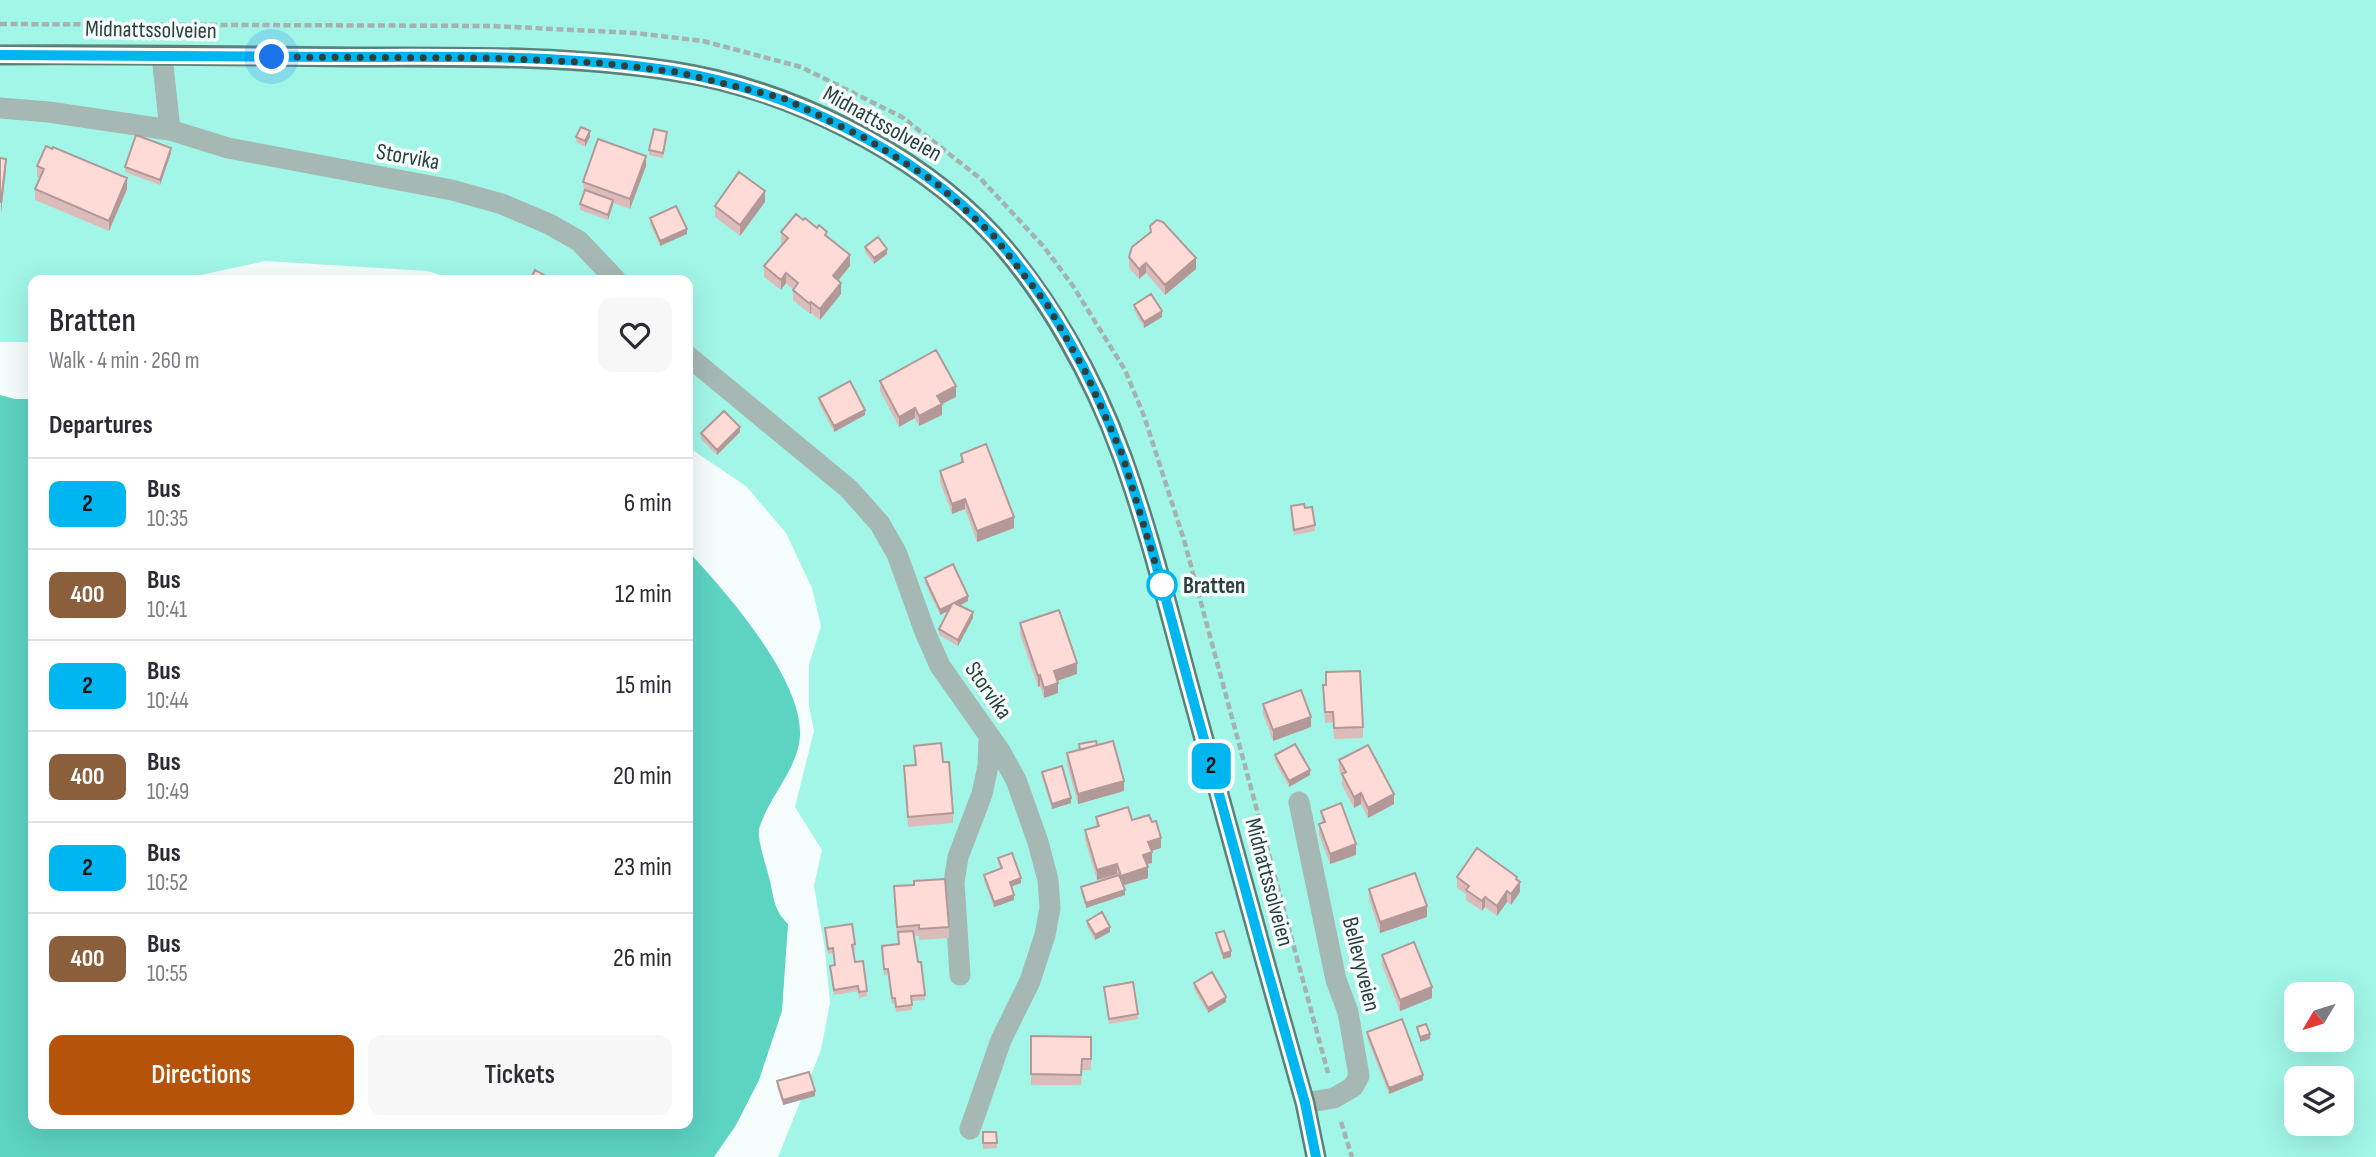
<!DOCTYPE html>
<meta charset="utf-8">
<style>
:root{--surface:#fff;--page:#f7f7f7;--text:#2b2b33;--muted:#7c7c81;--line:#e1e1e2;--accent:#b45309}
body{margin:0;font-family:"Sofia Sans Condensed",sans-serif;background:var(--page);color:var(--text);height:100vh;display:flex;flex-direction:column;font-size:26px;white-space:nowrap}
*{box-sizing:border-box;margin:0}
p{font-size:23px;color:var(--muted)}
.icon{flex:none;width:38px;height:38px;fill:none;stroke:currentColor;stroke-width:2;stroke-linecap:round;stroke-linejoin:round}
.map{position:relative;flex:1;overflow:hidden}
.panel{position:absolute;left:28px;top:275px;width:665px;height:854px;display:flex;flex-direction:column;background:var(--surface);border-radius:14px;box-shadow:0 7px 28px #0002}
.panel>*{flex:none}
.badge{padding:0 14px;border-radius:10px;font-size:24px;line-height:46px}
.needle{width:46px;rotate:232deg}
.fabs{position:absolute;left:2284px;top:982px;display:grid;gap:14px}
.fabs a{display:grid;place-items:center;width:70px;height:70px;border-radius:14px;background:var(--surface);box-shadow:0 7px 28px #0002;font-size:35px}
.you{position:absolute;width:35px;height:35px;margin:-18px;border:5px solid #fff;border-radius:50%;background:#1a73e8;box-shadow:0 0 0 10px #1a73e833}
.map>.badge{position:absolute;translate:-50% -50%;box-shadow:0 0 0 4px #fff}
h2{padding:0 21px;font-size:26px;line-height:63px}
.round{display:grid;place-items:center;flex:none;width:74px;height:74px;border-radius:14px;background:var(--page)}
.head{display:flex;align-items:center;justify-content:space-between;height:119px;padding:0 21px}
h1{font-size:33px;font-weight:600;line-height:52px}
.button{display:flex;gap:14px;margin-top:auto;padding:14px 21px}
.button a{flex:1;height:80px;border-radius:14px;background:var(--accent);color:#fff;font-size:28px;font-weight:600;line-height:80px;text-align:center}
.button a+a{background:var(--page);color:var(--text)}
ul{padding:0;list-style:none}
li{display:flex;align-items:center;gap:21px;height:91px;padding:0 21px;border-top:2px solid var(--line)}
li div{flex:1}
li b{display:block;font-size:26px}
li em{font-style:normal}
li .badge{min-width:77px;font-weight:700;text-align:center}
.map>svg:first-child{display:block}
.green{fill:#a1f6e8;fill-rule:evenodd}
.water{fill:#5dd3c2}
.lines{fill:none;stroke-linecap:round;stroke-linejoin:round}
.path{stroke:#a5b2b0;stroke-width:4.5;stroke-dasharray:7 3.5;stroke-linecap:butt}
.street{stroke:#a5b8b4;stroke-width:21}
.primary{stroke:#5c817a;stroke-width:21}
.wall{fill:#dbbcba}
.shaded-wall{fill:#b29997}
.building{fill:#ffdbd8;stroke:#b29997;stroke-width:2}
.line-casing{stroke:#fff;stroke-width:16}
.line{stroke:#00b6f0;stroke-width:10}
.walk{stroke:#2d403d;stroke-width:7;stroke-dasharray:0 12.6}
.stop-dot{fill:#fff;stroke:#00b6f0;stroke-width:3.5}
.labels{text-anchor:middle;stroke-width:7;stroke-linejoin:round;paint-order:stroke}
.street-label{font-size:23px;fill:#2d403d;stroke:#f4fdfb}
.stop-label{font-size:23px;font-weight:bold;fill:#2d403d;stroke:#f4fdfb;text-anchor:start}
</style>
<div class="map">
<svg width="2376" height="1157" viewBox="0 0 2376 1157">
<rect width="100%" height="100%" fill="#f4fdfb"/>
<!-- green -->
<path class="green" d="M 0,0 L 2376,0 L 2376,1157 L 778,1157 L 821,1050 L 830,1003 L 825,950 L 814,886 L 822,850 L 795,807 L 814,731 L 809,706 L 809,664 L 821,626 L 812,588 L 786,533 L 746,486 L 688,447 L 688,280 L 458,280 L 427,271 L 265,261 L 178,280 L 33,280 L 33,342 L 0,342 ZM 2296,994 L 2342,994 L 2342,1040 L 2296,1040 ZM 2296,1078 L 2342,1078 L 2342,1124 L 2296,1124 Z"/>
<!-- water -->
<path class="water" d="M 0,395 L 15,399 L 33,399 L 33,1124 L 688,1124 L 688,551 C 725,591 803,679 800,736 C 798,769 768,798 759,829 C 757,839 767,869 770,881 C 774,899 774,910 788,924 L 782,1011 L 759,1080 L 736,1125 L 714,1157 L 0,1157 Z"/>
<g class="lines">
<!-- path -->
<path class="path" d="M 0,24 L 492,26 L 635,33 L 703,41 L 801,67 L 902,117 L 981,179 L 1044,247 L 1073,286 L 1125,370 L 1144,416 L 1184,540 L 1328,1073
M 1341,1122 L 1352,1157"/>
<!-- street -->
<path class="street" d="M 162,56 L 170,130 L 228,148 L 452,190 L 502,204 L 549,224 L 579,241 L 616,280
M 0,108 L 49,112 L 170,130
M 688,356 L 849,489 L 880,524 L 897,554 L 925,632 L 940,666 L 1000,751 L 1016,780 L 1038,842 L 1048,880 L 1050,908 L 1045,935 L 1030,981 L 1001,1040 L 970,1129
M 1299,802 L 1336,980 L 1348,1012 L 1359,1076 L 1353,1087 L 1334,1098 L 1305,1103
M 960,975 L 954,882 L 958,857 L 982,794 L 988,766 L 989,736"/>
<!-- primary -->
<path class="primary" d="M 0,55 C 119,54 237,56 356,57 C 461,57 568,55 672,71 C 786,88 914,150 993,235 C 1048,296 1094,378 1122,456 C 1151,536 1171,620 1194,703 C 1230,836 1267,970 1305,1103 L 1316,1157"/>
</g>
<!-- wall -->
<path class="wall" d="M 576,137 L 590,137 L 585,147 L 576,142 Z
M 667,137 L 663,158 L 649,155 L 649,150 Z
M 171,153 L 160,185 L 125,172 L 125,167 Z
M 37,166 L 127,189 L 109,231 L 35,200 L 35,189 L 40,178 L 37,177 Z
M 646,166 L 630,209 L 613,203 L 608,220 L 580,210 L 580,204 L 584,193 L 583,182 Z
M 765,202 L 740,236 L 715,217 L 715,206 Z
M 650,218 L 687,234 L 660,246 L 650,223 Z
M 803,220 L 827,236 L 850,266 L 838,280 L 841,294 L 820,320 L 811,313 L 810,314 L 793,300 L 793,289 L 786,283 L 781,290 L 764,277 L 764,266 L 783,245 L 781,243 L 781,232 Z
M 1150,226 L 1196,269 L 1165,295 L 1146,273 L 1139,279 L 1129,268 L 1129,257 L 1150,233 Z
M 865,247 L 887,254 L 874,264 L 865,252 Z
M 1134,305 L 1162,317 L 1144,328 L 1134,310 Z
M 880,381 L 956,397 L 942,404 L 942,415 L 919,426 L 915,418 L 899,427 L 880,391 Z
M 819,398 L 865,415 L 834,432 L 819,403 Z
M 740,432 L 717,455 L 701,439 L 701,433 Z
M 961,454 L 1014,528 L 977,542 L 965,509 L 952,514 L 940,482 L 940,471 L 961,463 Z
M 1291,506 L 1305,508 L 1315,525 L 1315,531 L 1294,535 Z
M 925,578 L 968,601 L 960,606 L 973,618 L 958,646 L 939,635 L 939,629 L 948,611 L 940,615 L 925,583 Z
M 1020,623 L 1077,674 L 1057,680 L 1058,693 L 1044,698 L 1040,686 L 1038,687 L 1020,634 Z
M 1326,672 L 1363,727 L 1363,738 L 1334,739 L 1333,722 L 1325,723 L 1323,685 L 1326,685 Z
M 1263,704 L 1311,727 L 1273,741 L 1263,714 Z
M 1079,744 L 1097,745 L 1124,791 L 1078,804 L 1067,764 L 1067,753 L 1079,750 Z
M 914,746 L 943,762 L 953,813 L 953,823 L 908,827 L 904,766 L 915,765 Z
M 1275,755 L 1310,775 L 1289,787 L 1275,761 Z
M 1339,760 L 1394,804 L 1368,818 L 1361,804 L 1354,808 L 1342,785 L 1342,776 L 1339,771 Z
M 1042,772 L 1071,803 L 1052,809 L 1042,777 Z
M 1321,811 L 1356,855 L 1330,864 L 1319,835 L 1319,824 L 1322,823 Z
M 1096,817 L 1132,820 L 1161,848 L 1151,851 L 1152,863 L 1147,864 L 1148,878 L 1124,885 L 1125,895 L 1086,908 L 1081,892 L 1081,887 L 1118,875 L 1097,880 L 1085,840 L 1085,830 L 1096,827 Z
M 998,858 L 1021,883 L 1011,887 L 1014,900 L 994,907 L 984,880 L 984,875 L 1001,869 L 998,863 Z
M 1457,877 L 1517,880 L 1520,892 L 1511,905 L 1507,902 L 1497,916 L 1485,907 L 1482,911 L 1466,900 L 1466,894 L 1457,888 Z
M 894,886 L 949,927 L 949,938 L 919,940 L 919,936 L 913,936 L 925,995 L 925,1000 L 912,1001 L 912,1010 L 896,1012 L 895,1003 L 892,1004 L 888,974 L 884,975 L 882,951 L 899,945 L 898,937 L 897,937 Z
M 1369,889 L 1427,917 L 1380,933 L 1369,899 Z
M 1087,921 L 1110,932 L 1095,940 L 1087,926 Z
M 825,928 L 855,944 L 855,950 L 853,950 L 855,962 L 867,991 L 867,996 L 859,998 L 858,991 L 834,995 L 830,966 L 835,966 L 833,953 L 828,954 Z
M 1216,933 L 1231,957 L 1223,959 L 1216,939 Z
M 1382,955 L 1432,998 L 1400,1011 L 1382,965 Z
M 1194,983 L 1226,1002 L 1208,1013 L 1194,989 Z
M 1104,987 L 1138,1014 L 1138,1019 L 1109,1024 Z
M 1367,1032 L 1423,1080 L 1389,1094 L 1367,1038 Z
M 1031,1036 L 1091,1037 L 1091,1070 L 1082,1070 L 1081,1085 L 1031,1085 Z
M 777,1081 L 815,1096 L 783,1105 L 777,1086 Z
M 983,1132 L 996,1132 L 997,1148 L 983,1149 Z"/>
<!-- shaded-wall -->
<path class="shaded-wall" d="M 590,131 L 590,137 L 585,147 L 585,141 Z
M 171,148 L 171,153 L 160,185 L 160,180 Z
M 646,156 L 646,166 L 630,209 L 630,199 Z
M 6,159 L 6,170 L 1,213 L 1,202 Z
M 127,178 L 127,189 L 109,231 L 109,221 Z
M 765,191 L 765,202 L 740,236 L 740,225 Z
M 613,200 L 613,205 L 608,220 L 608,215 Z
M 687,229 L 687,234 L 660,246 L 660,241 Z
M 887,249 L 887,254 L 874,264 L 874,258 Z
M 850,255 L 850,266 L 833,287 L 833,276 Z
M 1196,258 L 1196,269 L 1165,295 L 1165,285 Z
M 1146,263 L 1146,273 L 1139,279 L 1139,269 Z
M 786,273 L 786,283 L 781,290 L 781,280 Z
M 841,283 L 841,294 L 820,320 L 820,309 Z
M 811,302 L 811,313 L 810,314 L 810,304 Z
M 1162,311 L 1162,317 L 1144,328 L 1144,322 Z
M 956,386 L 956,397 L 942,404 L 942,415 L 919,426 L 919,416 L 937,396 Z
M 915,408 L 915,418 L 899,427 L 899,417 Z
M 865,410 L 865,415 L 834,432 L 834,426 Z
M 740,427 L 740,432 L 717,455 L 717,450 Z
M 965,499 L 965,509 L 952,514 L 952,504 Z
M 1014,517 L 1014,528 L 977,542 L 977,531 Z
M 968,596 L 968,601 L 954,608 L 954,603 Z
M 952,604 L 952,609 L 940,615 L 940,610 Z
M 973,612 L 973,618 L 958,646 L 958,640 Z
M 1077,663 L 1077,674 L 1054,682 L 1054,671 Z
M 1040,675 L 1040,686 L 1038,687 L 1038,676 Z
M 1058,683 L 1058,693 L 1044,698 L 1044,688 Z
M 1311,717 L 1311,727 L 1273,741 L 1273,730 Z
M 1310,770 L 1310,775 L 1289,787 L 1289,781 Z
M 1124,781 L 1124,791 L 1078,804 L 1078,794 Z
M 1361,793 L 1361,804 L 1354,808 L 1354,797 Z
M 1394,794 L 1394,804 L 1368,818 L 1368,808 Z
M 1071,798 L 1071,803 L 1052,809 L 1052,804 Z
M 1161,838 L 1161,848 L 1148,852 L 1148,842 Z
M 1356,844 L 1356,855 L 1330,864 L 1330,854 Z
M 1152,852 L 1152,863 L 1143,865 L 1143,855 Z
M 1117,864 L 1117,874 L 1097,880 L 1097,870 Z
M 1148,867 L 1148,878 L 1121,886 L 1121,876 Z
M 1517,877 L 1517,885 L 1520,882 L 1520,892 L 1511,905 L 1511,894 Z
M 1021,878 L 1021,883 L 1010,887 L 1010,882 Z
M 1125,890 L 1125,895 L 1086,908 L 1086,903 Z
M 1507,891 L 1507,902 L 1497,916 L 1497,906 Z
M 1014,895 L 1014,900 L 994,907 L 994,902 Z
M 1485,897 L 1485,907 L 1482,911 L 1482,901 Z
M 1427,906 L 1427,917 L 1380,933 L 1380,922 Z
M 1110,927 L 1110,932 L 1095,940 L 1095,935 Z
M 1231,951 L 1231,957 L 1223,959 L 1223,954 Z
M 1432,987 L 1432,998 L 1400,1011 L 1400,1000 Z
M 1226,997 L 1226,1002 L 1208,1013 L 1208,1008 Z
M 1430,1034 L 1430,1039 L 1420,1042 L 1420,1037 Z
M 1423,1075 L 1423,1080 L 1389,1094 L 1389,1088 Z
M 815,1091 L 815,1096 L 783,1105 L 783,1100 Z"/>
<!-- building -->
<path class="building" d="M 581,127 L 590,131 L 585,141 L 576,137 Z
M 654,129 L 667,132 L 663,153 L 649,150 Z
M 136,135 L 171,148 L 160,180 L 125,167 Z
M 598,139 L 646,156 L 630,199 L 583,182 Z
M 46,146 L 52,149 L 53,147 L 127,178 L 109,221 L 35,189 L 44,169 L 37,166 Z
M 0,158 L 6,159 L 1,202 L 0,202 Z
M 739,172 L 765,191 L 740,225 L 715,206 Z
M 585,190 L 613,200 L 608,215 L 580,204 Z
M 676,206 L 687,229 L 660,241 L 650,218 Z
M 796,214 L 803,220 L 805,218 L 817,228 L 819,225 L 827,232 L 825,235 L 850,255 L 833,276 L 841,283 L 820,309 L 811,302 L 810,304 L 793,290 L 798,283 L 786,273 L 781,280 L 764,266 L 788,238 L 781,232 Z
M 1157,220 L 1163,222 L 1196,258 L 1165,285 L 1146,263 L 1139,269 L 1129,257 L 1132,247 L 1151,232 L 1150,226 Z
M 878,237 L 887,249 L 874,258 L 865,247 Z
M 535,270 L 553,280 L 530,280 Z
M 1151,294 L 1162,311 L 1144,322 L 1134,305 Z
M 936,350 L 956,386 L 937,396 L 942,404 L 919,416 L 915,408 L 899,417 L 880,381 Z
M 850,381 L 865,410 L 834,426 L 819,398 Z
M 724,411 L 740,427 L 717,450 L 701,433 Z
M 986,444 L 1014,517 L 977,531 L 965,499 L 952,504 L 940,471 L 963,462 L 961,454 Z
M 1304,504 L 1305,508 L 1312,507 L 1315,525 L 1294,530 L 1291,506 Z
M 953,564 L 968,596 L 954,603 L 973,612 L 958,640 L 939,629 L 952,604 L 940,610 L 925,578 Z
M 1059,610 L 1077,663 L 1054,671 L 1058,683 L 1044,688 L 1040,675 L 1038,676 L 1020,623 Z
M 1360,671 L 1363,727 L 1334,728 L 1333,712 L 1325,712 L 1323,685 L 1326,685 L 1326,672 Z
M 1301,690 L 1311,717 L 1273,730 L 1263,704 Z
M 1096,741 L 1097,745 L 1080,750 L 1079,744 Z
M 1113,741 L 1124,781 L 1078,794 L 1067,753 Z
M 941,743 L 943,762 L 949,762 L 953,813 L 908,817 L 904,766 L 916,765 L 914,746 Z
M 1295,744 L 1310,770 L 1289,781 L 1275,755 Z
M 1368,745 L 1394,794 L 1368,808 L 1361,793 L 1354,797 L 1342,774 L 1346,772 L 1339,760 Z
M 1062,766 L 1071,798 L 1052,804 L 1042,772 Z
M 1341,803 L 1356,844 L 1330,854 L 1319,824 L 1325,822 L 1321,811 Z
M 1128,807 L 1132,820 L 1149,815 L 1152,822 L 1156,821 L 1161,838 L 1148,842 L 1152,852 L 1143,855 L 1148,867 L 1121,876 L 1117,864 L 1097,870 L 1085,830 L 1099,826 L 1096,817 Z
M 1477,848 L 1517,877 L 1516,879 L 1520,882 L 1511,894 L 1507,891 L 1497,906 L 1485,897 L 1482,901 L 1466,890 L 1469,886 L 1457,877 Z
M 1012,853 L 1021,878 L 1010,882 L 1014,895 L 994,902 L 984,875 L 1002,868 L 998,858 Z
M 1415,873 L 1427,906 L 1380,922 L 1369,889 Z
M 1119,875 L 1125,890 L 1086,903 L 1081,887 Z
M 945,879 L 949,927 L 919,929 L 919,925 L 897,927 L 894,886 L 914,885 L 914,881 Z
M 1102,912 L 1110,927 L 1095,935 L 1087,921 Z
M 852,924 L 855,944 L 852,945 L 855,962 L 863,961 L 867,991 L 859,992 L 858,986 L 834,990 L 830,966 L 835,965 L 833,948 L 828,949 L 825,928 Z
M 913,931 L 918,962 L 921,962 L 925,995 L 911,996 L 912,1005 L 896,1007 L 895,998 L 892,998 L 888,969 L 884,969 L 882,946 L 899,944 L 898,932 Z
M 1224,931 L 1231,951 L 1223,954 L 1216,933 Z
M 1414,942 L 1432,987 L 1400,1000 L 1382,955 Z
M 1212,972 L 1226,997 L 1208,1008 L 1194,983 Z
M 1133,982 L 1138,1014 L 1109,1019 L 1104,987 Z
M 1402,1019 L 1423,1075 L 1389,1088 L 1367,1032 Z
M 1426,1024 L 1430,1034 L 1420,1037 L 1417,1027 Z
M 1031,1036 L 1091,1037 L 1091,1059 L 1082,1059 L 1081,1075 L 1031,1074 Z
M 809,1072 L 815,1091 L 783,1100 L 777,1081 Z
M 983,1132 L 996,1132 L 997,1143 L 983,1143 Z"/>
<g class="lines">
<defs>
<path id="line" d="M 0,55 C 112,55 224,57 336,57 C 448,57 562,54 672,71 C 786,89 914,150 993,235 C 1050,297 1093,377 1122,456 C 1151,536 1171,620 1194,703 C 1230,836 1267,970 1305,1103 L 1316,1157"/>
</defs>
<!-- line casing -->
<use href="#line" class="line-casing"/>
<!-- line -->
<use href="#line" class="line"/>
<!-- walk -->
<path class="walk" d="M 272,57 L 493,58 L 601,63 L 677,72 L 783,98 L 867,139 L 935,182 L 993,235 L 1048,306 L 1086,373 L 1122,454 L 1162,585"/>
</g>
<!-- markers -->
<circle class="stop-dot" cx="1162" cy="585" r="14"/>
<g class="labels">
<!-- street labels -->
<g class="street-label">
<text transform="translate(151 29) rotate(1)" y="8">Midnattssolveien</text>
<text transform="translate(883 123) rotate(29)" y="8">Midnattssolveien</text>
<text transform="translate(408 156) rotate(10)" y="8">Storvika</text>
<text transform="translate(989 690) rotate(55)" y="8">Storvika</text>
<text transform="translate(1270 882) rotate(75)" y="8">Midnattssolveien</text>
<text transform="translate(1362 964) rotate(76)" y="8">Bellevyveien</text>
</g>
<!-- stop labels -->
<g class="stop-label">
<text x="1183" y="593">Bratten</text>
</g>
</g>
</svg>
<div class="fabs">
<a><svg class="needle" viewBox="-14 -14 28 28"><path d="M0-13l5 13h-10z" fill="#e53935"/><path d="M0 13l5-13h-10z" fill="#7c7c81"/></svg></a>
<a><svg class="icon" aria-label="layers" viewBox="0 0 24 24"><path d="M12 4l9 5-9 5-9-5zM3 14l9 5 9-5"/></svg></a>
</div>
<div class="you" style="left:272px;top:57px"></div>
<b class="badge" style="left:1211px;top:766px;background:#00b6f0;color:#111">2</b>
<section class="panel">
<div class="head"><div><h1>Bratten</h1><p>Walk · 4 min · 260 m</p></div><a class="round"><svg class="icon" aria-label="heart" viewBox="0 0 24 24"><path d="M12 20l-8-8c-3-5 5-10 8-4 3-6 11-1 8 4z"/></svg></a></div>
<h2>Departures</h2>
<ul>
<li><span class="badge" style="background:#00b6f0;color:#111">2</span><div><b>Bus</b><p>10:35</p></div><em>6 min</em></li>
<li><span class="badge" style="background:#8b5e3c;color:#fff">400</span><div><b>Bus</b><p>10:41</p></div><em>12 min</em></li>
<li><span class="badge" style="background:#00b6f0;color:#111">2</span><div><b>Bus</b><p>10:44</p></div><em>15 min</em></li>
<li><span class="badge" style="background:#8b5e3c;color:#fff">400</span><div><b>Bus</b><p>10:49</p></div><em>20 min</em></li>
<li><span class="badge" style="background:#00b6f0;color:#111">2</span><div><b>Bus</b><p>10:52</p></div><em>23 min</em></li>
<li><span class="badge" style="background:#8b5e3c;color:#fff">400</span><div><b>Bus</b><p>10:55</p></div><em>26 min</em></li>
</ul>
<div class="button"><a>Directions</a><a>Tickets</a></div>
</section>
</div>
